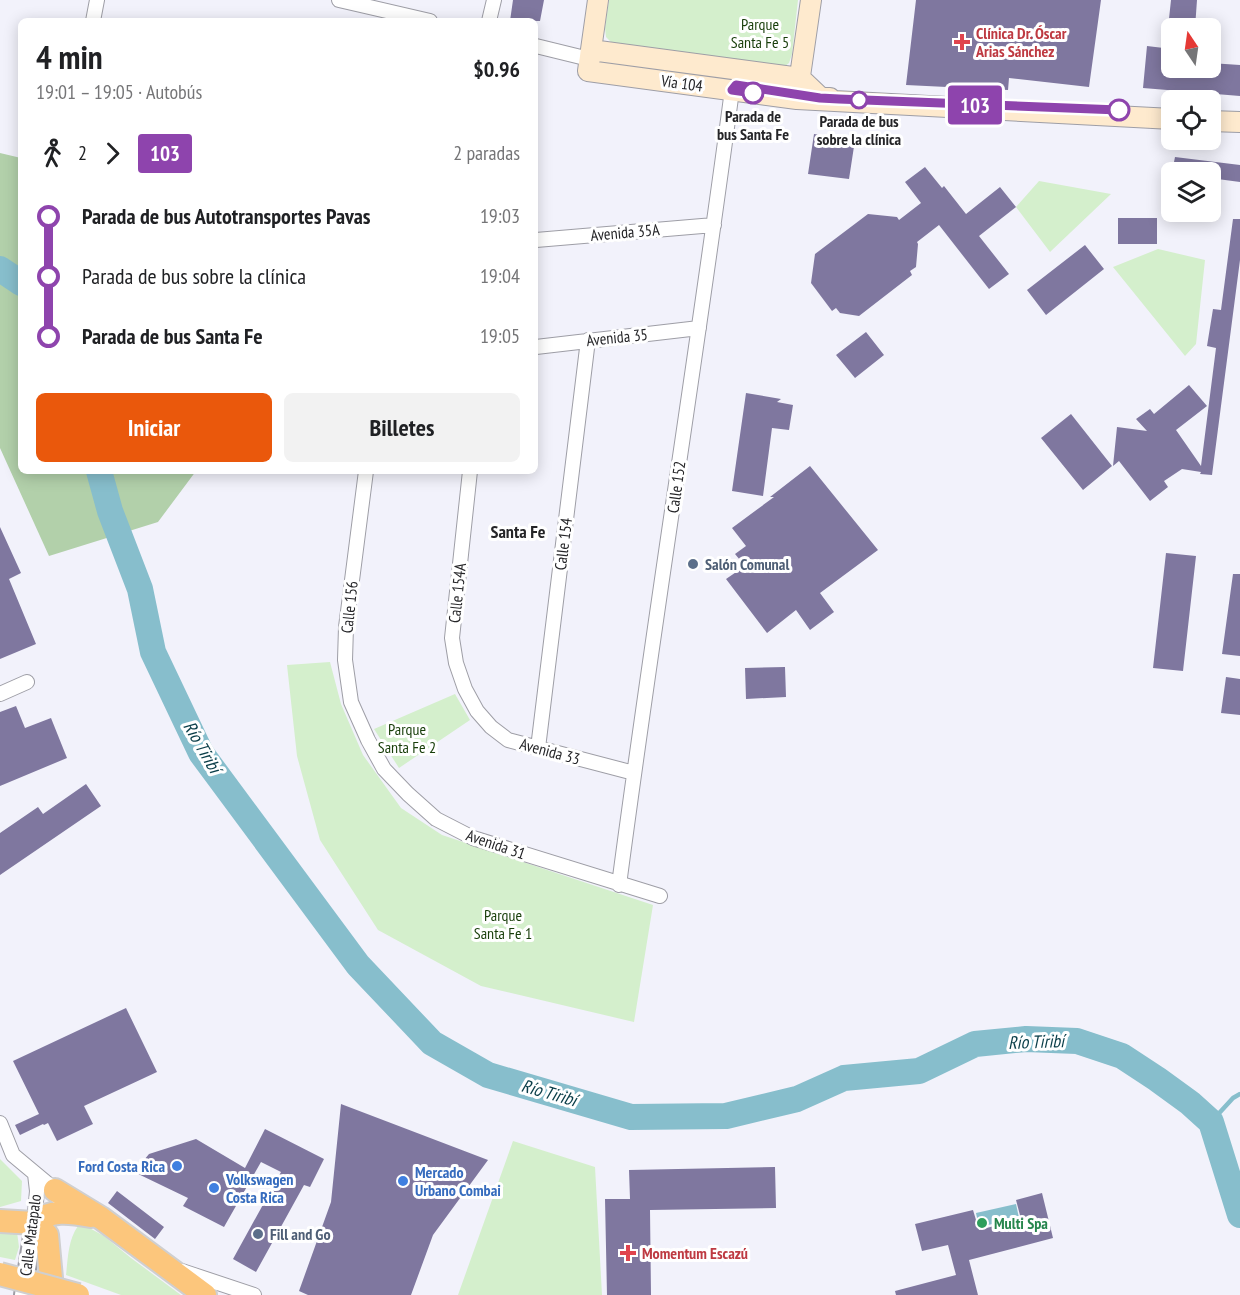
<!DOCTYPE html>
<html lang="es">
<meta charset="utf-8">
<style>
:root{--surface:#fff;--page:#f2f2f2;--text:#202124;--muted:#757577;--accent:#ea580c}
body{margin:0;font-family:"PT Sans Narrow",sans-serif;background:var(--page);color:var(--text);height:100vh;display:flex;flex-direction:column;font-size:22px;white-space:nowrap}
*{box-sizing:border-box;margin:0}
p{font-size:20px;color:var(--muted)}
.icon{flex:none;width:33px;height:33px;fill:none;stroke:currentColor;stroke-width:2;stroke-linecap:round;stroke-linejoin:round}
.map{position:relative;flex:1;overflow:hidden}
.side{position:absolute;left:18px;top:18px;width:520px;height:456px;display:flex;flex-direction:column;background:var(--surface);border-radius:9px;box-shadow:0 3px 15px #0003}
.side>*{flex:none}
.badge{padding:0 12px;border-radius:4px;font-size:21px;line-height:39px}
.needle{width:39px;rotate:347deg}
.buttons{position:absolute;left:1161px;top:18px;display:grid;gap:12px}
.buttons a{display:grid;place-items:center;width:60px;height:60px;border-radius:9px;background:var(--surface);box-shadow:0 3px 15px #0003;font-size:30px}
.map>.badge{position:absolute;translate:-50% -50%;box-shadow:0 0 0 3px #fff}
.legs{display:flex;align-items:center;gap:9px;height:66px;padding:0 18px;font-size:20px}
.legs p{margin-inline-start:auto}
.summary{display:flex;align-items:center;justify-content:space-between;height:102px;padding:0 18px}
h1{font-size:33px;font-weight:600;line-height:45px}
.primary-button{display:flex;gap:12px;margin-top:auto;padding:12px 18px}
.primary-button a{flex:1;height:69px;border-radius:9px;background:var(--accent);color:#fff;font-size:24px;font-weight:600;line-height:69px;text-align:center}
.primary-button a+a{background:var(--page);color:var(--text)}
ul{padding:0 18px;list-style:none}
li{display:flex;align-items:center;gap:21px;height:60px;font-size:22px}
li i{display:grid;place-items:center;width:9px;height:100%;margin:0 8px;background:currentColor}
li i::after{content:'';width:15px;height:15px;margin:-8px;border:4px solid;border-radius:50%;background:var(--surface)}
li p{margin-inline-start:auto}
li:first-child i{background:linear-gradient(#0000 50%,currentColor 0)}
li:last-child i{background:linear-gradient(currentColor 50%,#0000 0)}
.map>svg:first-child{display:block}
.green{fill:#d4efcc}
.forest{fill:#b2d0aa}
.water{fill:#87becc}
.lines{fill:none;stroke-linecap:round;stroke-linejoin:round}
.stream{stroke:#87becc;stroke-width:4.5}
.river{stroke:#87becc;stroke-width:26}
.building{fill:#7f779f}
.minor-casing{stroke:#9e9ea6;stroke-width:16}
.tertiary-casing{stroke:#9e9ea6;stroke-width:20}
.secondary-casing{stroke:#9e9ea6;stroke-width:22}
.trunk-casing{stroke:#cfcfd0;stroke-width:26}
.minor{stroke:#fff;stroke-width:14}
.tertiary{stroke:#fff;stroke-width:16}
.secondary{stroke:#feeace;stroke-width:20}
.trunk{stroke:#fcc67c;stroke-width:22}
.trunk-bridge-casing{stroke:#cfcfd0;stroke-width:26;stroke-linecap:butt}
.trunk-bridge{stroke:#fcc67c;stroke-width:22}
.line-1-casing{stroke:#fff;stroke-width:14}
.line-1{stroke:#8e44ad;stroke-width:9}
.health-dot{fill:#e0444e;stroke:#fff;stroke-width:2}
.stop-1-dot{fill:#fff;stroke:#8e44ad;stroke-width:3}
.service-dot{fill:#5c6f8a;stroke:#fff;stroke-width:2}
.shop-dot{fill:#3f7fe0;stroke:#fff;stroke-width:2}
.leisure-dot{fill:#2e9e5b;stroke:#fff;stroke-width:2}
.labels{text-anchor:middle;stroke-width:6;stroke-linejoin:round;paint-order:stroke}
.park-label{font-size:16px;fill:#183e0a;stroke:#fff}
.health-label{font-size:16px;font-weight:bold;fill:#be3a42;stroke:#fff;text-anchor:start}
.street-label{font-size:16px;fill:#252528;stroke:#fff}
.stop-label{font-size:16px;font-weight:bold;fill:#252528;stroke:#fff}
.service-label{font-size:16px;font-weight:bold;fill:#4e5e75;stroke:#fff;text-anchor:start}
.shop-label{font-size:16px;font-weight:bold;fill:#366cbe;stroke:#fff;text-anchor:start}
.leisure-label{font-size:16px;font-weight:bold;fill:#27864d;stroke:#fff;text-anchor:start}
.neighbourhood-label{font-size:18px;font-weight:bold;fill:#252528;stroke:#fff}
.water-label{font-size:18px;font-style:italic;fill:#093d48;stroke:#fff}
</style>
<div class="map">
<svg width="1240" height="1295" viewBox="0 0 1240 1295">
<rect width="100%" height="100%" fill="#f2f2fb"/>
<!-- green -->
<path class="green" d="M 609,0 L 798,0 L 792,54 L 789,63 L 784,67 L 612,43 L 606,37 L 605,28 Z
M 1039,181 L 1111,194 L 1050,252 L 1016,207 Z
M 1158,249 L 1205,260 L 1196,344 L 1185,356 L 1113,267 Z
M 330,662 L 341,704 L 363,755 L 401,808 L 442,835 L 653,905 L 634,1022 L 481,986 L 378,930 L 320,840 L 297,756 L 287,665 Z
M 455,694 L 470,720 L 399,768 L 374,729 Z
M 513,1141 L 595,1167 L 602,1295 L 458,1295 Z
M 0,1159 L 22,1181 L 21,1201 L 0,1207 Z
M 84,1225 L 104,1236 L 131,1258 L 181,1295 L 121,1295 L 66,1275 C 68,1258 68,1240 78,1226 Z
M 0,1230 L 17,1232 L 19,1247 L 15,1260 L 0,1257 Z"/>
<!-- forest -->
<path class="forest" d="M 0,153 L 21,158 L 21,471 L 196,471 L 158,522 L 49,556 L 0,448 Z"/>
<!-- water -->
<path class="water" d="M 1016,1204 L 1019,1218 L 979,1227 L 976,1213 Z"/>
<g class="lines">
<!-- stream -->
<path class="stream" d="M 1211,1122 L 1233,1098 L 1240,1094"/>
<!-- river -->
<path class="river" d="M 0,269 L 21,283
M 99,471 L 110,511 L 140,589 L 153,652 L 201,753 L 358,965 L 432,1043 L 488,1075 L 631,1117 L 726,1116 L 797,1099 L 844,1078 L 919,1071 L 975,1044 L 1026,1039 L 1077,1041 L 1122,1056 L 1157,1079 L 1190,1103 L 1211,1122 L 1240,1215"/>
</g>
<!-- building -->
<path class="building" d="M 513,0 L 544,0 L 540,21 L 510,21 Z
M 916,0 L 1101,0 L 1089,87 L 1009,78 L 1008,90 L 906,85 Z
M 1171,0 L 1197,0 L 1195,28 L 1168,28 Z
M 1147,46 L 1172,49 L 1172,68 L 1210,68 L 1210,63 L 1240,65 L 1240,96 L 1143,88 Z
M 814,134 L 855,140 L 849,179 L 808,174 Z
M 1175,157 L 1240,165 L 1240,182 L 1210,178 L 1210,172 L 1172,172 Z
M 925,167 L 942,188 L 944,186 L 966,214 L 1000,187 L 1016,207 L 979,236 L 1009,274 L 989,289 L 939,225 L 917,242 L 918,244 L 916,267 L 910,271 L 912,275 L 859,316 L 840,313 L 836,308 L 832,311 L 811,283 L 815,254 L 868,214 L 897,217 L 899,220 L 921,203 L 905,182 Z
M 1118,218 L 1157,218 L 1157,244 L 1118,244 Z
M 1233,219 L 1240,219 L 1240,260 L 1212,475 L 1200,474 L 1201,472 L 1182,469 L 1164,481 L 1168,487 L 1150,501 L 1119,461 L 1113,466 L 1117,427 L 1147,431 L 1136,419 L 1150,409 L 1154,414 L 1189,385 L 1207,406 L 1176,430 L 1201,466 L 1216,348 L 1207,346 L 1213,309 L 1221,310 Z
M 1085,245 L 1104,269 L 1046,315 L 1027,290 Z
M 866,332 L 884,355 L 855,378 L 836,355 Z
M 746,393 L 781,399 L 777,402 L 793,405 L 789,430 L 772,428 L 763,496 L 732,491 Z
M 1071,414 L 1112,466 L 1083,490 L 1041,438 Z
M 810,466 L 878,550 L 820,593 L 834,612 L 810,630 L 796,610 L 767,633 L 726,579 L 745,566 L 735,554 L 746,546 L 732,528 L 774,497 L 770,497 Z
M 0,527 L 21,573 L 9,579 L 36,644 L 0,659 Z
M 1166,553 L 1196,556 L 1183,671 L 1153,668 Z
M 1233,574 L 1240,574 L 1240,656 L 1222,654 Z
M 785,667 L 786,697 L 746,699 L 745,668 Z
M 1226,677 L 1240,679 L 1240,715 L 1221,713 Z
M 16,706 L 25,728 L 51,718 L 67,758 L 0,786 L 0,712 Z
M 86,784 L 101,806 L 0,875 L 0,833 L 38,807 L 43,814 Z
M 126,1008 L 157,1072 L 84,1106 L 93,1124 L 57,1141 L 48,1123 L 44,1125 L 43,1124 L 20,1135 L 15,1125 L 39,1114 L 13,1061 Z
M 341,1104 L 488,1160 L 433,1235 L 411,1295 L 308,1295 L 299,1291 L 331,1202 Z
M 265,1129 L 324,1159 L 310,1187 L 304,1185 L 256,1272 L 233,1259 L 281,1172 L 261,1162 L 224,1227 L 183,1206 L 188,1198 L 134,1172 L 149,1154 L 196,1139 L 245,1168 Z
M 775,1167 L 776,1208 L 650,1210 L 651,1295 L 607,1295 L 605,1199 L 630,1199 L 629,1170 Z
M 117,1191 L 164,1227 L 155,1239 L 108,1203 Z
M 1042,1193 L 1053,1238 L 969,1260 L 978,1295 L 896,1295 L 895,1291 L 956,1275 L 948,1245 L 922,1251 L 915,1224 L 973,1210 L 979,1230 L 1021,1219 L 1016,1200 Z"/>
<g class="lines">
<defs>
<path id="minor" d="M 339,0 L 430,21
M 93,21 L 97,0
M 489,21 L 494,0
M 536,46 L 589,59
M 536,240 L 714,225
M 536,347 L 699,328
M 366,471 L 346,627 L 345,660 L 351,702 L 368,740 L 384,769 L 408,794 L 436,819 L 473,838 L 660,896
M 470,471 L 452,638 L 456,663 L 465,689 L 477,711 L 491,727 L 508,740 L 634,773
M 0,694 L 27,682
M 538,748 L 588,340
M 619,885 C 654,619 697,355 732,90 L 736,85 L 738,85
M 0,1123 L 13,1155 L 55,1190 L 58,1197
M 34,1223 L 37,1191 L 35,1174
M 182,1271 L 254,1295"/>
<path id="tertiary" d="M 23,1295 L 34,1223"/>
<path id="secondary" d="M 598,0 L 588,71 L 797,99 L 1172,119
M 591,50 L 800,78 L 821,98 L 830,98
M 798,90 L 811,0
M 1210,121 L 1240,122"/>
<path id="trunk" d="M 55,1190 L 101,1218 L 205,1295
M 0,1221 L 34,1223 L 40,1227 L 47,1235 L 51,1278
M 34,1223 C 50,1209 70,1212 91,1216"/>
</defs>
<!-- minor casing -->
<use href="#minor" class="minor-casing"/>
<!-- tertiary casing -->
<use href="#tertiary" class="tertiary-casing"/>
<!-- secondary casing -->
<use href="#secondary" class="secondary-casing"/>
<!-- trunk casing -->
<use href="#trunk" class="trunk-casing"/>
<!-- minor -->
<use href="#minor" class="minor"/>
<!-- tertiary -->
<use href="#tertiary" class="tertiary"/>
<!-- secondary -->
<use href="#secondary" class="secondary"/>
<!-- trunk -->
<use href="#trunk" class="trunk"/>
<defs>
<path id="trunk-bridge" d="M 0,1274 L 78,1295"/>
</defs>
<!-- trunk-bridge casing -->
<use href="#trunk-bridge" class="trunk-bridge-casing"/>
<!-- trunk-bridge -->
<use href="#trunk-bridge" class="trunk-bridge"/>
</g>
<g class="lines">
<defs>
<path id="line-1" d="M 753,93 L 732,90 L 736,85 L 820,98 L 839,99 L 1119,110"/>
</defs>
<!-- line-1 casing -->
<use href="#line-1" class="line-1-casing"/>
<!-- line-1 -->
<use href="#line-1" class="line-1"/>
</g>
<!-- markers -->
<g class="health-dot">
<path d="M959 33h6v6h6v6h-6v6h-6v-6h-6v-6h6z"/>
<path d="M625 1244h6v6h6v6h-6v6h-6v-6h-6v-6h6z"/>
</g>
<g class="stop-1-dot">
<circle cx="753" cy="93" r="10"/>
<circle cx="859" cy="100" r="8"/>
<circle cx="1119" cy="110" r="10"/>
</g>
<g class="service-dot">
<circle cx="693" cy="564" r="6"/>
<circle cx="258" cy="1234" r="6"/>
</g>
<g class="shop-dot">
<circle cx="177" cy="1166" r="6"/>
<circle cx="403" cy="1181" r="6"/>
<circle cx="214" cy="1188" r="6"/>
</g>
<circle class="leisure-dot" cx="982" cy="1223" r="6"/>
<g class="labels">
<!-- park labels -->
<g class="park-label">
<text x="760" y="30">Parque<tspan x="760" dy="18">Santa Fe 5</tspan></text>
<text x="407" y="735">Parque<tspan x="407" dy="18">Santa Fe 2</tspan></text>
<text x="503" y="921">Parque<tspan x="503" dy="18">Santa Fe 1</tspan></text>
</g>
<!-- health labels -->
<g class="health-label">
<text x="976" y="39">Clínica Dr. Óscar<tspan x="976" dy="18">Arias Sánchez</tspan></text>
<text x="642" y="1259">Momentum Escazú</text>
</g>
<!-- street labels -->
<g class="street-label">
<text transform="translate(682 83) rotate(8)" y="6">Vía 104</text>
<text transform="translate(625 232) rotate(-5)" y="6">Avenida 35A</text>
<text transform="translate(617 337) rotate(-6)" y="6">Avenida 35</text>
<text transform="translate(676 487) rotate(-82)" y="6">Calle 152</text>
<text transform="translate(563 544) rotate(-83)" y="6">Calle 154</text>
<text transform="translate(457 593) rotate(-84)" y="6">Calle 154A</text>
<text transform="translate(349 607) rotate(-84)" y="6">Calle 156</text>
<text transform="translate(550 751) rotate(15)" y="6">Avenida 33</text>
<text transform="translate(496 844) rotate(19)" y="6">Avenida 31</text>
<text transform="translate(30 1235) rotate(-83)" y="6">Calle Matapalo</text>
</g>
<!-- stop labels -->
<g class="stop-label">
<text x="753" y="122">Parada de<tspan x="753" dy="18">bus Santa Fe</tspan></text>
<text x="859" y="127">Parada de bus<tspan x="859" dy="18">sobre la clínica</tspan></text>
</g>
<!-- service labels -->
<g class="service-label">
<text x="705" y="570">Salón Comunal</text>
<text x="270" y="1240">Fill and Go</text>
</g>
<!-- shop labels -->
<g class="shop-label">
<text x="165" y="1172" text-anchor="end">Ford Costa Rica</text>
<text x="415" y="1178">Mercado<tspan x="415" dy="18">Urbano Combai</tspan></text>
<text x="226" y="1185">Volkswagen<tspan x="226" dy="18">Costa Rica</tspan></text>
</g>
<!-- leisure labels -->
<g class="leisure-label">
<text x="994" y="1229">Multi Spa</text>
</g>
<!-- neighbourhood labels -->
<g class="neighbourhood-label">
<text x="518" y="538">Santa Fe</text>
</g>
<!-- water labels -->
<g class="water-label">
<text transform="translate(202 747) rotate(60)" y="6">Río Tiribí</text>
<text transform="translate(1036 1042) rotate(-2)" y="6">Río Tiribí</text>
<text transform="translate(549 1093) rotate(16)" y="6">Río Tiribí</text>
</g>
</g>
</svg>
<div class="buttons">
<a><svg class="needle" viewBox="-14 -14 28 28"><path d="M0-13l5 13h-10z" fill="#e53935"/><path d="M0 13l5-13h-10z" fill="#757577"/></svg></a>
<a><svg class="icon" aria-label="locate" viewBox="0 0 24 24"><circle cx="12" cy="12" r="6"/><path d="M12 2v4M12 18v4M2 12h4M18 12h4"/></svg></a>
<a><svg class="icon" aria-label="layers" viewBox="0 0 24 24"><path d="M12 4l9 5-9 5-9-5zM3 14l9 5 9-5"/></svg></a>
</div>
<b class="badge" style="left:975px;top:105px;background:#8e44ad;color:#fff">103</b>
<section class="side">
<div class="summary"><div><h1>4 min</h1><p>19:01 – 19:05 · Autobús</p></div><b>$0.96</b></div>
<div class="legs"><svg class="icon" aria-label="walk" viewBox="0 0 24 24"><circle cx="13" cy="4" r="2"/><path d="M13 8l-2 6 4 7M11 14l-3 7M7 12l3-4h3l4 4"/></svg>2<svg class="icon" aria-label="forward" viewBox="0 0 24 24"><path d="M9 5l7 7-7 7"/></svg><b class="badge" style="background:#8e44ad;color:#fff">103</b><p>2 paradas</p></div>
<ul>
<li><i style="color:#8e44ad"></i><b>Parada de bus Autotransportes Pavas</b><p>19:03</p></li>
<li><i style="color:#8e44ad"></i><span>Parada de bus sobre la clínica</span><p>19:04</p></li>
<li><i style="color:#8e44ad"></i><b>Parada de bus Santa Fe</b><p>19:05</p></li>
</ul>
<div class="primary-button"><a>Iniciar</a><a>Billetes</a></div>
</section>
</div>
